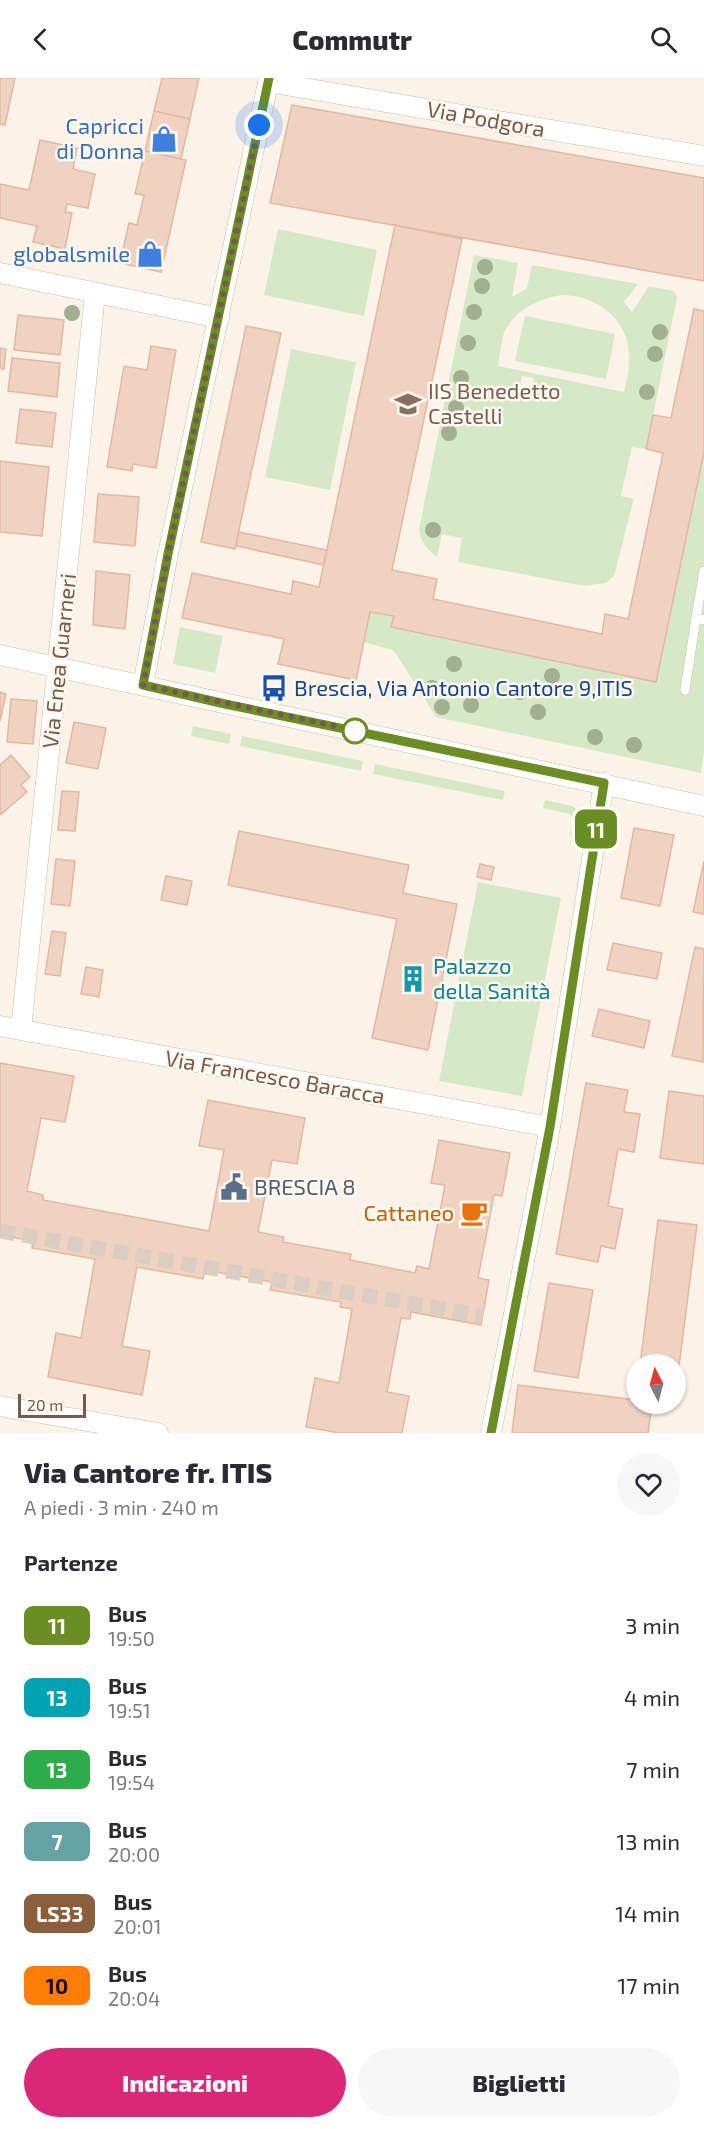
<!DOCTYPE html>
<html lang="it">
<meta charset="utf-8">
<style>
:root{--surface:#fff;--page:#f7f7f7;--text:#2b2b33;--muted:#7c7c81;--accent:#db2777}
body{margin:0;font-family:"Exo 2",sans-serif;background:var(--page);color:var(--text);height:100vh;display:flex;flex-direction:column;font-size:22px;white-space:nowrap}
*{box-sizing:border-box;margin:0}
p{font-size:20px;color:var(--muted)}
.icon{flex:none;width:33px;height:33px;fill:none;stroke:currentColor;stroke-width:2;stroke-linecap:round;stroke-linejoin:round}
.map{position:relative;height:1355px;overflow:hidden}
.drawer{display:flex;flex-direction:column;background:var(--surface);flex:1}
.drawer>*{flex:none}
.badge{padding:0 12px;border-radius:9px;font-size:21px;line-height:39px}
.needle{width:39px;rotate:354deg}
.fabs{position:absolute;left:626px;top:1276px;display:grid;gap:12px}
.fabs a{display:grid;place-items:center;width:60px;height:60px;border-radius:50%;background:var(--surface);box-shadow:0 2px 4px #0004;font-size:30px}
.scale{position:absolute;left:18px;bottom:15px;width:68px;box-sizing:border-box;padding-left:6px;border:3px solid #755a4d;border-top:0;font-size:16px;line-height:21px;white-space:nowrap;color:#755a4d;-webkit-text-stroke:4px #fef8ef;paint-order:stroke}
.you{position:absolute;width:30px;height:30px;margin:-15px;border:4px solid #fff;border-radius:50%;background:#1a73e8;box-shadow:0 0 0 9px #1a73e833}
.map>.badge{position:absolute;translate:-50% -50%;box-shadow:0 0 0 3px #fff}
h2{padding:0 24px;font-size:22px;line-height:54px}
.round{display:grid;place-items:center;flex:none;width:63px;height:63px;border-radius:32px;background:var(--page)}
.overview{display:flex;align-items:center;justify-content:space-between;height:102px;padding:0 24px}
h1{font-size:28px;font-weight:800;line-height:45px}
.primary-button{display:flex;gap:12px;margin-top:auto;padding:12px 24px}
.primary-button a{flex:1;height:69px;border-radius:36px;background:var(--accent);color:#fff;font-size:24px;font-weight:800;line-height:69px;text-align:center}
.primary-button a+a{background:var(--page);color:var(--text)}
ul{padding:0;list-style:none}
li{display:flex;align-items:center;gap:18px;height:72px;padding:0 24px}
li div{flex:1}
li b{display:block;font-size:22px}
li em{font-style:normal}
li .badge{min-width:66px;font-weight:700;text-align:center}
header{display:flex;justify-content:space-between;align-items:center;height:78px;padding:0 24px;background:var(--surface);font-size:27px;font-weight:800}
.map>svg:first-child{display:block}
.green{fill:#d6e9c7;fill-rule:evenodd}
.building{fill:#f0d2c1;stroke:#e2b8a2;stroke-width:1.5}
.lines{fill:none;stroke-linecap:round;stroke-linejoin:round}
.pedestrian-tunnel{stroke:#dacdc1;stroke-width:15;stroke-dasharray:15 8;stroke-linecap:butt}
.service-casing{stroke:#cdbbaf;stroke-width:10}
.minor-casing{stroke:#cdbbaf;stroke-width:21}
.service{stroke:#fff;stroke-width:9}
.minor{stroke:#fff;stroke-width:20}
.tree{fill:#a1b08e}
.line-casing{stroke:#fff;stroke-width:14}
.line{stroke:#6b8e23;stroke-width:9}
.walk{stroke:#755a4d;stroke-width:6;stroke-dasharray:0 10.8}
.stop-dot{fill:#fff;stroke:#6b8e23;stroke-width:3}
.labels{text-anchor:middle;stroke-width:5;stroke-linejoin:round;paint-order:stroke}
.street-label{font-size:22px;fill:#755a4d;stroke:#fef8ef}
.shop-label{font-size:22px;fill:#366cbe;stroke:#fef8ef;text-anchor:end}
.education-label{font-size:22px;fill:#785e54;stroke:#fef8ef;text-anchor:start}
.transit-label{font-size:22px;fill:#164399;stroke:#fef8ef;text-anchor:start}
.culture-label{font-size:22px;fill:#0d838f;stroke:#fef8ef;text-anchor:start}
.service-label{font-size:22px;fill:#4e5e75;stroke:#fef8ef;text-anchor:start}
.food-label{font-size:22px;fill:#c56008;stroke:#fef8ef;text-anchor:end}
</style>
<header><svg class="icon" aria-label="back" viewBox="0 0 24 24"><path d="M15 5l-7 7 7 7"/></svg>Commutr<svg class="icon" aria-label="search" viewBox="0 0 24 24"><circle cx="10" cy="10" r="6"/><path d="M15 15l6 6"/></svg></header>
<div class="map">
<svg width="704" height="1355" viewBox="0 0 704 1355">
<rect width="100%" height="100%" fill="#fcf3e8"/>
<!-- green -->
<path class="green" d="M 278,151 L 377,172 L 364,238 L 264,217 Z
M 474,177 L 518,185 L 512,219 L 527,210 L 532,187 L 638,206 L 624,224 L 632,234 L 649,208 L 674,213 L 677,220 L 646,371 L 632,369 L 621,418 L 634,421 L 614,498 L 606,505 L 584,508 L 458,484 L 462,460 L 442,456 L 437,479 C 426,471 421,464 419,451 ZM 563,217 C 597,218 627,240 629,276 C 630,289 627,302 624,314 L 498,288 C 500,278 501,265 504,255 C 514,232 540,220 563,217 ZM 522,298 L 534,300 L 531,311 L 520,309 Z
M 525,238 L 615,256 L 606,301 L 515,283 Z
M 291,271 L 356,284 L 330,412 L 265,399 Z
M 704,374 L 704,674 L 701,695 L 436,639 L 396,576 L 392,572 L 364,564 L 370,534 L 394,538 L 391,549 L 655,604 Z
M 180,549 L 223,558 L 215,595 L 173,586 Z
M 193,648 L 231,656 L 229,666 L 191,658 Z
M 242,658 L 363,683 L 361,693 L 240,668 Z
M 375,686 L 505,713 L 503,722 L 373,696 Z
M 545,722 L 572,728 L 579,733 L 581,742 L 578,759 L 570,757 L 573,741 L 570,736 L 543,730 Z
M 478,804 L 561,820 L 522,1018 L 439,1003 Z"/>
<!-- building -->
<path class="building" d="M 0,0 L 15,0 L 5,47 L 0,46 Z
M 162,0 L 199,0 L 190,41 L 154,33 Z
M 292,27 L 704,100 L 704,203 L 270,125 Z
M 154,33 L 190,41 L 181,81 L 145,73 Z
M 40,62 L 77,70 L 73,91 L 95,96 L 88,130 L 67,126 L 65,134 L 72,135 L 65,171 L 33,164 L 37,148 L 0,140 L 0,106 L 29,112 Z
M 145,73 L 186,82 L 161,194 L 120,185 L 129,145 L 137,147 L 144,117 L 135,116 Z
M 395,147 L 462,161 L 392,492 L 437,501 L 433,521 L 602,556 L 605,536 L 628,541 L 663,375 L 646,371 L 653,337 L 671,340 L 694,231 L 704,233 L 704,374 L 656,604 L 391,549 L 394,538 L 370,534 L 356,602 L 278,586 L 284,561 L 182,540 L 192,495 L 291,516 L 293,503 L 319,509 Z
M 18,237 L 64,242 L 60,277 L 14,272 Z
M 246,248 L 281,255 L 235,471 L 201,464 Z
M 151,268 L 176,272 L 156,390 L 133,386 L 132,393 L 107,389 L 124,288 L 147,292 Z
M 0,270 L 6,271 L 4,291 L 0,290 Z
M 12,280 L 60,285 L 57,319 L 8,313 Z
M 20,331 L 56,335 L 52,369 L 16,365 Z
M 0,383 L 49,389 L 42,458 L 0,454 Z
M 98,416 L 139,419 L 135,468 L 94,464 Z
M 239,454 L 327,472 L 324,487 L 236,468 Z
M 96,493 L 130,497 L 125,551 L 93,547 Z
M 0,614 L 6,616 L 0,643 Z
M 11,621 L 37,623 L 33,666 L 7,664 Z
M 74,644 L 106,650 L 98,691 L 66,685 Z
M 11,677 L 30,699 L 21,707 L 27,714 L 0,737 L 0,687 Z
M 62,713 L 79,714 L 75,753 L 58,752 Z
M 634,750 L 674,757 L 660,828 L 621,820 Z
M 239,753 L 409,787 L 403,815 L 457,826 L 428,972 L 372,960 L 397,841 L 228,807 Z
M 56,781 L 75,783 L 70,828 L 51,826 Z
M 704,783 L 704,836 L 693,834 Z
M 480,786 L 494,789 L 491,802 L 477,799 Z
M 166,798 L 192,803 L 187,827 L 161,822 Z
M 52,853 L 66,855 L 60,898 L 45,896 Z
M 613,865 L 662,875 L 657,901 L 607,892 Z
M 695,869 L 704,871 L 703,984 L 672,978 Z
M 86,889 L 103,892 L 99,919 L 81,916 Z
M 599,931 L 650,943 L 644,970 L 592,958 Z
M 0,985 L 74,998 L 65,1044 L 41,1040 L 27,1113 L 43,1117 L 43,1122 L 209,1153 L 224,1072 L 199,1068 L 208,1022 L 305,1040 L 297,1086 L 272,1082 L 258,1154 L 284,1159 L 283,1164 L 351,1176 L 350,1182 L 415,1195 L 417,1188 L 429,1191 L 445,1107 L 431,1105 L 439,1062 L 510,1075 L 502,1118 L 494,1117 L 478,1200 L 489,1202 L 481,1247 L 411,1234 L 410,1241 L 401,1240 L 387,1314 L 409,1318 L 402,1355 L 340,1355 L 306,1349 L 315,1300 L 339,1305 L 352,1231 L 340,1229 L 341,1224 L 270,1212 L 272,1204 L 205,1192 L 203,1201 L 137,1189 L 122,1268 L 150,1273 L 142,1317 L 48,1299 L 56,1255 L 81,1260 L 95,1181 L 32,1170 L 33,1163 L 0,1157 Z
M 586,1005 L 628,1012 L 624,1034 L 640,1036 L 634,1074 L 618,1071 L 608,1128 L 623,1131 L 615,1171 L 601,1168 L 598,1184 L 556,1176 Z
M 669,1013 L 704,1018 L 704,1086 L 660,1080 Z
M 658,1142 L 697,1147 L 676,1312 L 675,1287 L 640,1287 Z
M 549,1205 L 593,1212 L 578,1300 L 534,1293 Z
M 518,1307 L 636,1322 L 636,1326 L 652,1326 L 648,1355 L 512,1355 Z"/>
<g class="lines">
<!-- pedestrian-tunnel -->
<path class="pedestrian-tunnel" d="M 0,1153 L 483,1238"/>
<defs>
<path id="service" d="M 704,493 L 696,540 L 704,542
M 685,612 L 696,540"/>
<path id="minor" d="M 268,4 L 704,78
M 0,195 L 219,240
M 0,577 L 704,728
M 143,607 L 168,476 L 269,0
M 0,948 L 550,1049
M 21,952 L 95,215
M 0,1328 L 158,1355
M 491,1355 L 550,1049 L 604,705"/>
</defs>
<!-- service casing -->
<use href="#service" class="service-casing"/>
<!-- minor casing -->
<use href="#minor" class="minor-casing"/>
<!-- service -->
<use href="#service" class="service"/>
<!-- minor -->
<use href="#minor" class="minor"/>
</g>
<!-- trees -->
<g class="tree">
<circle cx="485" cy="189" r="8"/>
<circle cx="482" cy="208" r="8"/>
<circle cx="474" cy="234" r="8"/>
<circle cx="72" cy="235" r="8"/>
<circle cx="660" cy="254" r="8"/>
<circle cx="468" cy="265" r="8"/>
<circle cx="655" cy="276" r="8"/>
<circle cx="461" cy="300" r="8"/>
<circle cx="647" cy="314" r="8"/>
<circle cx="456" cy="330" r="8"/>
<circle cx="449" cy="355" r="8"/>
<circle cx="433" cy="452" r="8"/>
<circle cx="454" cy="586" r="8"/>
<circle cx="552" cy="598" r="8"/>
<circle cx="432" cy="610" r="8"/>
<circle cx="520" cy="614" r="8"/>
<circle cx="471" cy="627" r="8"/>
<circle cx="442" cy="629" r="8"/>
<circle cx="538" cy="634" r="8"/>
<circle cx="595" cy="659" r="8"/>
<circle cx="634" cy="667" r="8"/>
</g>
<g class="lines">
<defs>
<path id="line" d="M 269,0 L 168,476 L 143,607 L 225,626 L 604,705 L 550,1049 L 491,1355"/>
</defs>
<!-- line casing -->
<use href="#line" class="line-casing"/>
<!-- line -->
<use href="#line" class="line"/>
<!-- walk -->
<path class="walk" d="M 259,47 L 168,476 L 143,607 L 358,653 L 355,653"/>
</g>
<!-- icons -->
<defs>
<symbol id="shop-bare" viewBox="-9 -9 18 18"><path d="M-5-2.5h2.3a2.7 3.5 0 0 1 5.4 0H5L5.5 6h-11ZM-1.5-2.5h3a1.5 2.3 0 0 0-3 0Z" fill="#3f7fe0" stroke="#fef8ef" stroke-width="2.5" paint-order="stroke"/></symbol>
<symbol id="school-bare" viewBox="-9 -9 18 18"><path d="M0-5L7-2L0 1L-7-2ZM-4 1L0 2.5L4 1V4Q0 6-4 4Z" fill="#8d6e63" stroke="#fef8ef" stroke-width="2.5" paint-order="stroke"/></symbol>
<symbol id="bus-bare" viewBox="-9 -9 18 18"><path d="M-5-6H5V4H4V6H2V4H-2V6H-4V4H-5ZM-3.5-4V0h7V-4ZM-3.5 1.2v1.5H-2V1.2ZM2 1.2v1.5H3.5V1.2Z" fill="#1a4fb4" stroke="#fef8ef" stroke-width="2.5" paint-order="stroke"/></symbol>
<symbol id="building-bare" viewBox="-9 -9 18 18"><path d="M-4-6H4V6H1V3H-1V6H-4ZM-2.5-4.3h1.7v1.8h-1.7ZM.8-4.3h1.7v1.8H.8ZM-2.5-1h1.7V.8h-1.7ZM.8-1h1.7V.8H.8Z" fill="#0f9aa8" stroke="#fef8ef" stroke-width="2.5" paint-order="stroke"/></symbol>
<symbol id="civic-bare" viewBox="-9 -9 18 18"><path d="M-.6-6.5H3V-4.5H.6V-3L4-1V1h2V6H-6V1h2V-1L-.6-3ZM-1.2 2.5V6h2.4V2.5Z" fill="#5c6f8a" stroke="#fef8ef" stroke-width="2.5" paint-order="stroke"/></symbol>
<symbol id="cafe-bare" viewBox="-9 -9 18 18"><path d="M-5.5-4.5H6V0H3Q3 3.5 0 3.5H-2.5Q-5.5 3.5-5.5 0ZM3-3.2v2h1.7v-2ZM-6 4.5H4V6H-6Z" fill="#e8710a" stroke="#fef8ef" stroke-width="2.5" paint-order="stroke"/></symbol>
</defs>
<g fill-rule="evenodd">
<use href="#shop-bare" x="145" y="42" width="38" height="38"/>
<use href="#shop-bare" x="131" y="157" width="38" height="38"/>
<use href="#school-bare" x="389" y="307" width="38" height="38"/>
<use href="#bus-bare" x="255" y="591" width="38" height="38"/>
<use href="#building-bare" x="394" y="882" width="38" height="38"/>
<use href="#civic-bare" x="215" y="1090" width="38" height="38"/>
<use href="#cafe-bare" x="455" y="1116" width="38" height="38"/>
</g>
<!-- markers -->
<circle class="stop-dot" cx="355" cy="653" r="12"/>
<g class="labels">
<!-- street labels -->
<g class="street-label">
<text transform="translate(486 41) rotate(10)" y="8">Via Podgora</text>
<text transform="translate(59 583) rotate(-84)" y="8">Via Enea Guarneri</text>
<text transform="translate(275 999) rotate(10)" y="8">Via Francesco Baracca</text>
</g>
<!-- shop labels -->
<g class="shop-label">
<text x="144" y="56">Capricci<tspan x="144" dy="25">di Donna</tspan></text>
<text x="130" y="184">globalsmile</text>
</g>
<!-- education labels -->
<g class="education-label">
<text x="428" y="321">IIS Benedetto<tspan x="428" dy="25">Castelli</tspan></text>
</g>
<!-- transit labels -->
<g class="transit-label">
<text x="294" y="618">Brescia, Via Antonio Cantore 9,ITIS</text>
</g>
<!-- culture labels -->
<g class="culture-label">
<text x="433" y="896">Palazzo<tspan x="433" dy="25">della Sanità</tspan></text>
</g>
<!-- service labels -->
<g class="service-label">
<text x="254" y="1117">BRESCIA 8</text>
</g>
<!-- food labels -->
<g class="food-label">
<text x="454" y="1143">Cattaneo</text>
</g>
</g>
</svg>
<div class="fabs">
<a><svg class="needle" viewBox="-14 -14 28 28"><path d="M0-13l5 13h-10z" fill="#e53935"/><path d="M0 13l5-13h-10z" fill="#7c7c81"/></svg></a>
</div>
<div class="scale">20 m</div>
<div class="you" style="left:259px;top:47px"></div>
<b class="badge" style="left:596px;top:751px;background:#6b8e23;color:#fff">11</b>
</div>
<section class="drawer">
<div class="overview"><div><h1>Via Cantore fr. ITIS</h1><p>A piedi · 3 min · 240 m</p></div><a class="round"><svg class="icon" aria-label="heart" viewBox="0 0 24 24"><path d="M12 20l-8-8c-3-5 5-10 8-4 3-6 11-1 8 4z"/></svg></a></div>
<h2>Partenze</h2>
<ul>
<li><span class="badge" style="background:#6b8e23;color:#fff">11</span><div><b>Bus</b><p>19:50</p></div><em>3 min</em></li>
<li><span class="badge" style="background:#00a3b4;color:#fff">13</span><div><b>Bus</b><p>19:51</p></div><em>4 min</em></li>
<li><span class="badge" style="background:#2dac4a;color:#fff">13</span><div><b>Bus</b><p>19:54</p></div><em>7 min</em></li>
<li><span class="badge" style="background:#65a2a3;color:#fff">7</span><div><b>Bus</b><p>20:00</p></div><em>13 min</em></li>
<li><span class="badge" style="background:#8b5e3c;color:#fff">LS33</span><div><b>Bus</b><p>20:01</p></div><em>14 min</em></li>
<li><span class="badge" style="background:#ff7d04;color:#111">10</span><div><b>Bus</b><p>20:04</p></div><em>17 min</em></li>
</ul>
<div class="primary-button"><a>Indicazioni</a><a>Biglietti</a></div>
</section>
